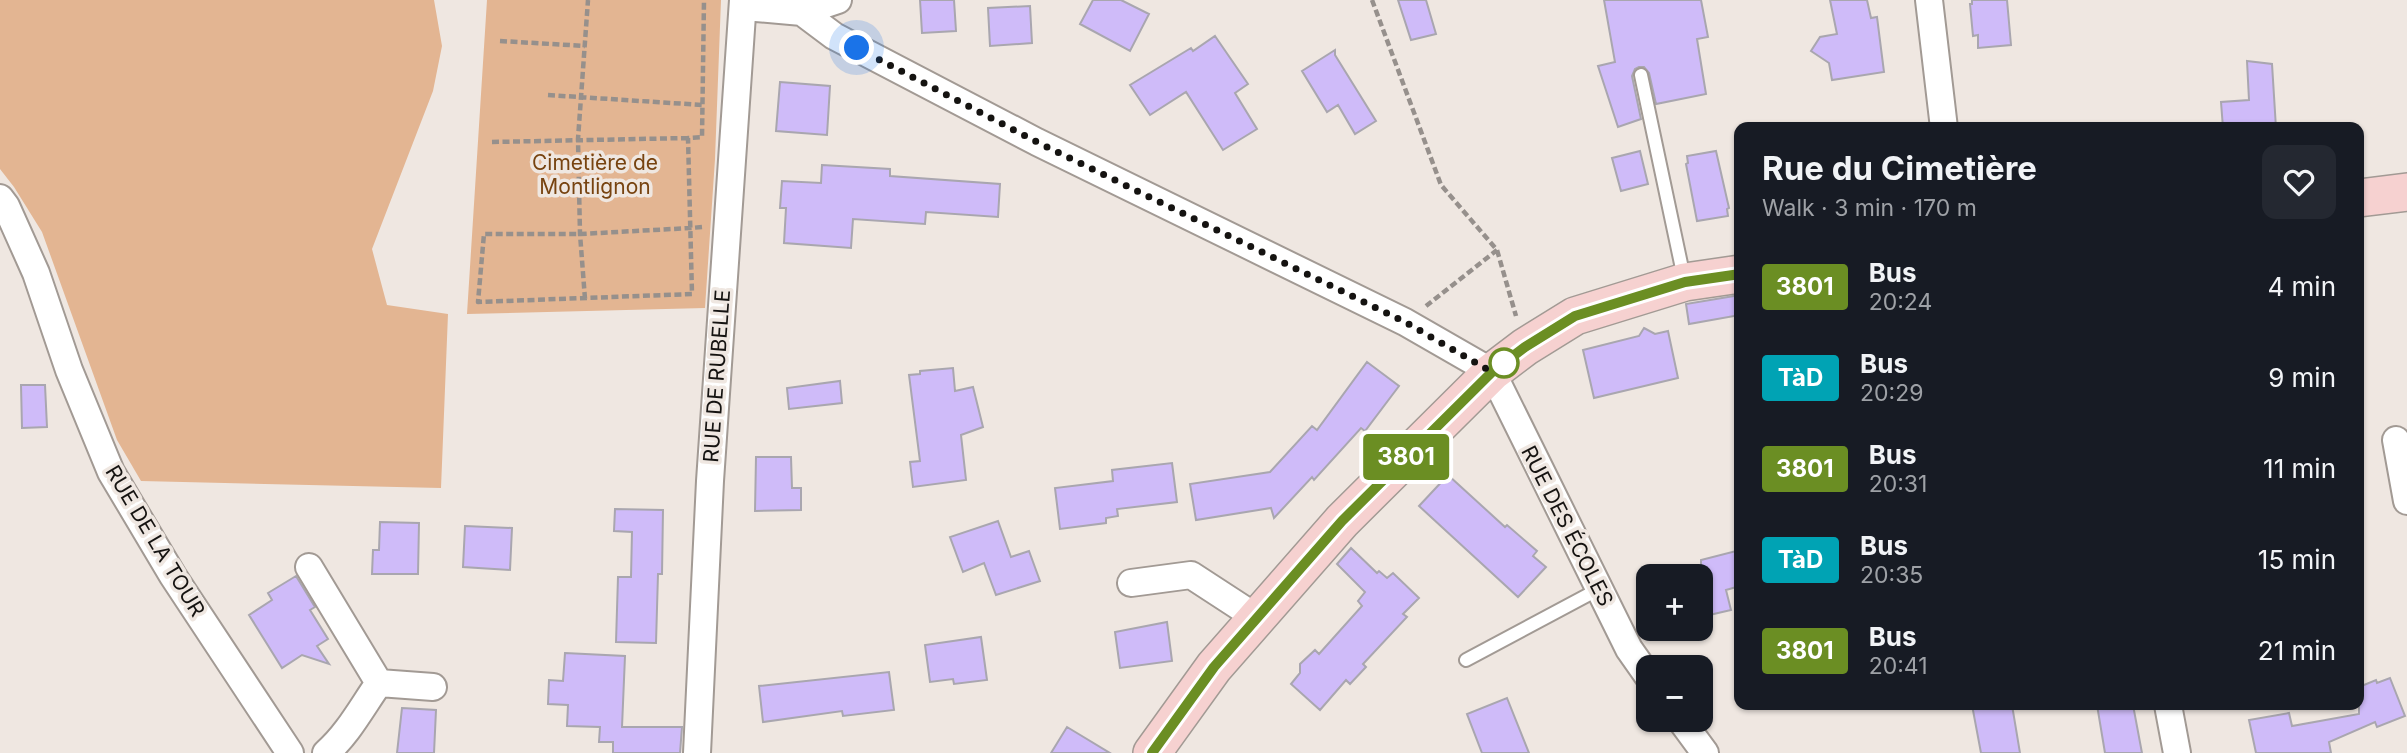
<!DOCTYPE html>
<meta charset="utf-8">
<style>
:root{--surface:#171b24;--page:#242831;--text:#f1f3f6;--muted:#9ea1a6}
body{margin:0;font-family:Inter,sans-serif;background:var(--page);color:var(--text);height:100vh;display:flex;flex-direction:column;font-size:26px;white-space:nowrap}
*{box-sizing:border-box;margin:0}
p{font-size:23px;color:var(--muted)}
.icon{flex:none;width:38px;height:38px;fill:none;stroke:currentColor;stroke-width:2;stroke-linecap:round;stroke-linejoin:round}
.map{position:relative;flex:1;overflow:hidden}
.side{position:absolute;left:1734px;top:122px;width:630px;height:588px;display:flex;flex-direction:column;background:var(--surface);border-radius:14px;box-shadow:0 2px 5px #0004}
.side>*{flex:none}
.badge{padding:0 14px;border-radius:5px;font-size:24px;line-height:46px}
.buttons{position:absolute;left:1636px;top:564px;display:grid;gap:14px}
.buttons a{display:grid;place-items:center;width:77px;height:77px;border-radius:14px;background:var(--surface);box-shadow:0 2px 5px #0004;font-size:35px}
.you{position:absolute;width:35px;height:35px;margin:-18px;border:5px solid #fff;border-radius:50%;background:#1a73e8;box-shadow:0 0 0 10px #1a73e833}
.map>.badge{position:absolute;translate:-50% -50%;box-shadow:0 0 0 4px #fff}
.round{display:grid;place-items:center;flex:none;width:74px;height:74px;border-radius:14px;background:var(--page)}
.head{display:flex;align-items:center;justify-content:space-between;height:119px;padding:0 28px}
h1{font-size:33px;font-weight:700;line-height:52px}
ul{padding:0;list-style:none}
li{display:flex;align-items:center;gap:21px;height:91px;padding:0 28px}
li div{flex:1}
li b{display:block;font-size:26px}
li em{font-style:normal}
li .badge{min-width:77px;font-weight:700;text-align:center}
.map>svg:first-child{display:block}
.green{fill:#e3b592}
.building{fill:#cfbbf9;stroke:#a9a6af;stroke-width:2}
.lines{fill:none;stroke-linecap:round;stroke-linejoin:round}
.service-casing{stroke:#a29a94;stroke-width:16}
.minor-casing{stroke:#a29a94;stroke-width:30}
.secondary-casing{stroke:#a29a94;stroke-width:40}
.path{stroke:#96908c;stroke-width:4.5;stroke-dasharray:7 3.5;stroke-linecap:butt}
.service{stroke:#fff;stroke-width:12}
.minor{stroke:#fff;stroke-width:26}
.secondary{stroke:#f6d1d0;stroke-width:37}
.line-casing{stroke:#fff;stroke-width:16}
.line{stroke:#6b8e23;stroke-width:10}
.walk{stroke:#151311;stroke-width:7;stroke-dasharray:0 12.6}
.stop-dot{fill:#fff;stroke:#6b8e23;stroke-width:3.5}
.labels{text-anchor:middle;stroke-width:7;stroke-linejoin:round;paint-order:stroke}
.park-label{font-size:21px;fill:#774310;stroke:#efe7e1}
.street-label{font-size:21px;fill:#151311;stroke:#efe7e1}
</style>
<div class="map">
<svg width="2407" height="753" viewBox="0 0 2407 753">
<rect width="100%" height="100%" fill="#efe7e1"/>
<!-- green -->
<path class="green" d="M 0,0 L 434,0 L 442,46 L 433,91 L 372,249 L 387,305 L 448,314 L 441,488 L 141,481 L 117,440 L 42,232 L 14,187 L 0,169 Z
M 487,0 L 721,0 L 715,159 L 705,308 L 467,314 Z"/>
<!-- building -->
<path class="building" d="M 920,0 L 954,0 L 956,31 L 922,33 Z
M 1093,0 L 1121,0 L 1149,14 L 1130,51 L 1080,24 Z
M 1398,0 L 1426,0 L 1436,34 L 1411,40 Z
M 1604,0 L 1701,0 L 1708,37 L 1697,39 L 1706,94 L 1656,104 L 1649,73 L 1644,67 L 1639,67 L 1635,69 L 1632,76 L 1641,119 L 1618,127 L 1598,66 L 1615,62 Z
M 1830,0 L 1867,0 L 1871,18 L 1877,17 L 1884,72 L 1832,80 L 1829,63 L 1811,51 L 1820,37 L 1837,34 Z
M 1972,0 L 2007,0 L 2011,45 L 1978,48 L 1978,35 L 1973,36 L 1970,4 L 1972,4 Z
M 1030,6 L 1032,43 L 990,46 L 988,8 Z
M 1215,36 L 1248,84 L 1235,93 L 1257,129 L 1223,150 L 1186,92 L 1150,115 L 1130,85 L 1191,48 L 1193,51 Z
M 1335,50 L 1335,55 L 1376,121 L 1355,134 L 1338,105 L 1327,112 L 1302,71 Z
M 2247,61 L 2272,64 L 2276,128 L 2223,128 L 2221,102 L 2249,100 Z
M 780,82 L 830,86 L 827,135 L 776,131 Z
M 1640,151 L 1648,184 L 1621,191 L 1612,158 Z
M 1716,151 L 1729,208 L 1727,209 L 1728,216 L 1697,221 L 1686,164 L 1688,163 L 1687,156 Z
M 822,165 L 890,169 L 890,176 L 1000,184 L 998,217 L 926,212 L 925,224 L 853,219 L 851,248 L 784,243 L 786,208 L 780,208 L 782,181 L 821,183 Z
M 1740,295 L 1740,315 L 1689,324 L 1686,304 Z
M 1644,328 L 1655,334 L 1668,331 L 1678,378 L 1594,398 L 1583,350 L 1639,336 Z
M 1367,362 L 1399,386 L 1365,431 L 1361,428 L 1314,480 L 1312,477 L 1274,518 L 1271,508 L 1196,520 L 1190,484 L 1270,472 L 1312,426 L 1317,430 Z
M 953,368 L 955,391 L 973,387 L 983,427 L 961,435 L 966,480 L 913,487 L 910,462 L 920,461 L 909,375 L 920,374 L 920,371 Z
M 840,381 L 842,403 L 789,409 L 787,388 Z
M 21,385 L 45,385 L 47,427 L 22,428 Z
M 756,457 L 791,457 L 792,488 L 801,488 L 801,510 L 755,511 Z
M 1172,463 L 1177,502 L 1117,509 L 1118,516 L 1106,518 L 1106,523 L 1060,529 L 1055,488 L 1113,481 L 1112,470 Z
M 1448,475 L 1505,527 L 1507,525 L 1537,551 L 1533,556 L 1546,567 L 1518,597 L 1419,506 Z
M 615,509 L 663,510 L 662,574 L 658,574 L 656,643 L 616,642 L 618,577 L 631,577 L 632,532 L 614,531 Z
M 998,521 L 1011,557 L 1029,551 L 1040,581 L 996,595 L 984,563 L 963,572 L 950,537 Z
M 380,522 L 419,523 L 418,574 L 372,574 L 373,550 L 379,550 Z
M 465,526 L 512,528 L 510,570 L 463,567 Z
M 1351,548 L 1377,573 L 1379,571 L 1387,578 L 1393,573 L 1419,598 L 1403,614 L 1407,617 L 1363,664 L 1366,667 L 1350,684 L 1346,680 L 1320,710 L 1291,684 L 1300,673 L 1300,664 L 1315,650 L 1319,654 L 1362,606 L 1358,601 L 1365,592 L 1337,564 Z
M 1740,550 L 1740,586 L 1726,590 L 1731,610 L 1705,616 L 1701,603 L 1701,560 Z
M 296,576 L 315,607 L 310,610 L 328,639 L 317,646 L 329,664 L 302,655 L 282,668 L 249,615 L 272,600 L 268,593 Z
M 1167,622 L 1172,661 L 1120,668 L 1115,632 Z
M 981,637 L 987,680 L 954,684 L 953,679 L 930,682 L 925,645 Z
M 565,653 L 625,656 L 622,727 L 682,727 L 680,753 L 613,753 L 613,742 L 599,742 L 600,727 L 567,726 L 568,705 L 548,704 L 549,680 L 563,681 Z
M 889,672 L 894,710 L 843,716 L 842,711 L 763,722 L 759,686 Z
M 2390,678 L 2405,716 L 2377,727 L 2375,722 L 2329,742 L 2331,753 L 2256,753 L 2249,720 L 2289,713 L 2292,726 L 2359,714 L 2359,687 L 2376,680 L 2377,683 Z
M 1507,698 L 1529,753 L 1482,753 L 1467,714 Z
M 1972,705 L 2012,705 L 2020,753 L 1981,753 Z
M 2097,705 L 2133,705 L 2142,753 L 2105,753 Z
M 402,708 L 436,710 L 434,753 L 397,753 Z
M 1067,727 L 1110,753 L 1051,753 Z"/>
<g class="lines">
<defs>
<path id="service" d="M 1641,75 L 1684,278
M 1466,660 L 1599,589"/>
<path id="minor" d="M 1929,0 L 1944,128
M 744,7 L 802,12 L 834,36 L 1037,142 L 1405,322 L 1492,372 L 1629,649 L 1648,676
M 802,12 L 838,0
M 0,198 L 6,206 L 36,273 L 69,370 L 111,472 L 173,576 L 290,753
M 2396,440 L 2407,501
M 309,567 L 379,683
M 1131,583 L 1191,575 L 1257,618
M 2168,705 L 2177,753
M 1680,719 L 1705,753
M 326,753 C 348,734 362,707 379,683 L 433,687
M 697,753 L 710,481 L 743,0"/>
<path id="secondary" d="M 2359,198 L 2407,192
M 1152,753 L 1214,667 L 1342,521 L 1492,372 L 1525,347 L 1575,316 L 1685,282 L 1740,274"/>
</defs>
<!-- service casing -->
<use href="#service" class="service-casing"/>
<!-- minor casing -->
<use href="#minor" class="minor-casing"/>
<!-- secondary casing -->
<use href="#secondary" class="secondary-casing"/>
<!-- path -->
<path class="path" d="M 1372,0 L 1441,185 L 1497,250 L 1516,316
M 500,41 L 585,46
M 548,95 L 702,105
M 492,142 L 688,138
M 702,227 L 691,228 L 580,234 L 484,234 L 478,302 L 692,294 L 688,138 L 702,137 L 704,0
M 585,299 L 580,234 L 578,139 L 588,0
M 1426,306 L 1497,250"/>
<!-- service -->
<use href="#service" class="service"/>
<!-- minor -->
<use href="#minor" class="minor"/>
<!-- secondary -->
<use href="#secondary" class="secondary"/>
</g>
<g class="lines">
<defs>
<path id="line" d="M 1152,753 L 1214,667 L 1342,521 L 1492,372 L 1525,347 L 1575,316 L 1685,282 L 1740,274"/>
</defs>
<!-- line casing -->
<use href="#line" class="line-casing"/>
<!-- line -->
<use href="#line" class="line"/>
<!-- walk -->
<path class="walk" d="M 857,48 L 1037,142 L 1405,322 L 1492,372 L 1504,363"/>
</g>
<!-- markers -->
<circle class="stop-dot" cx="1504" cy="363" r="14"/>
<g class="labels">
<!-- park labels -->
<g class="park-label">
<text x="595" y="170">Cimetière de<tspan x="595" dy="24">Montlignon</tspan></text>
</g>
<!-- street labels -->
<g class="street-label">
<text transform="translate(717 376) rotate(-86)" y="7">RUE DE RUBELLE</text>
<text transform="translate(1567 526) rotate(63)" y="7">RUE DES ÉCOLES</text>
<text transform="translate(155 541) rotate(59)" y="7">RUE DE LA TOUR</text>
</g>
</g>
</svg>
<div class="buttons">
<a>+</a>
<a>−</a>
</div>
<div class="you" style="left:857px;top:48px"></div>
<b class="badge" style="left:1406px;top:457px;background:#6b8e23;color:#fff">3801</b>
<section class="side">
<div class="head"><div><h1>Rue du Cimetière</h1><p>Walk · 3 min · 170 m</p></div><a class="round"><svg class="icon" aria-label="heart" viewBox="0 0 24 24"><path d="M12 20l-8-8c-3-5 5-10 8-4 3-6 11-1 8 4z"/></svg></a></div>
<ul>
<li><span class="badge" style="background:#6b8e23;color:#fff">3801</span><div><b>Bus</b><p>20:24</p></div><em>4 min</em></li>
<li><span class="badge" style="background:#00a3b4;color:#fff">TàD</span><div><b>Bus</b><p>20:29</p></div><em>9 min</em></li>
<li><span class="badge" style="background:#6b8e23;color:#fff">3801</span><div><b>Bus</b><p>20:31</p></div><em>11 min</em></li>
<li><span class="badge" style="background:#00a3b4;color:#fff">TàD</span><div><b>Bus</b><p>20:35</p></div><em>15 min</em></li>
<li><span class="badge" style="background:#6b8e23;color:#fff">3801</span><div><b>Bus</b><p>20:41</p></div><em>21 min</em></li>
</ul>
</section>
</div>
